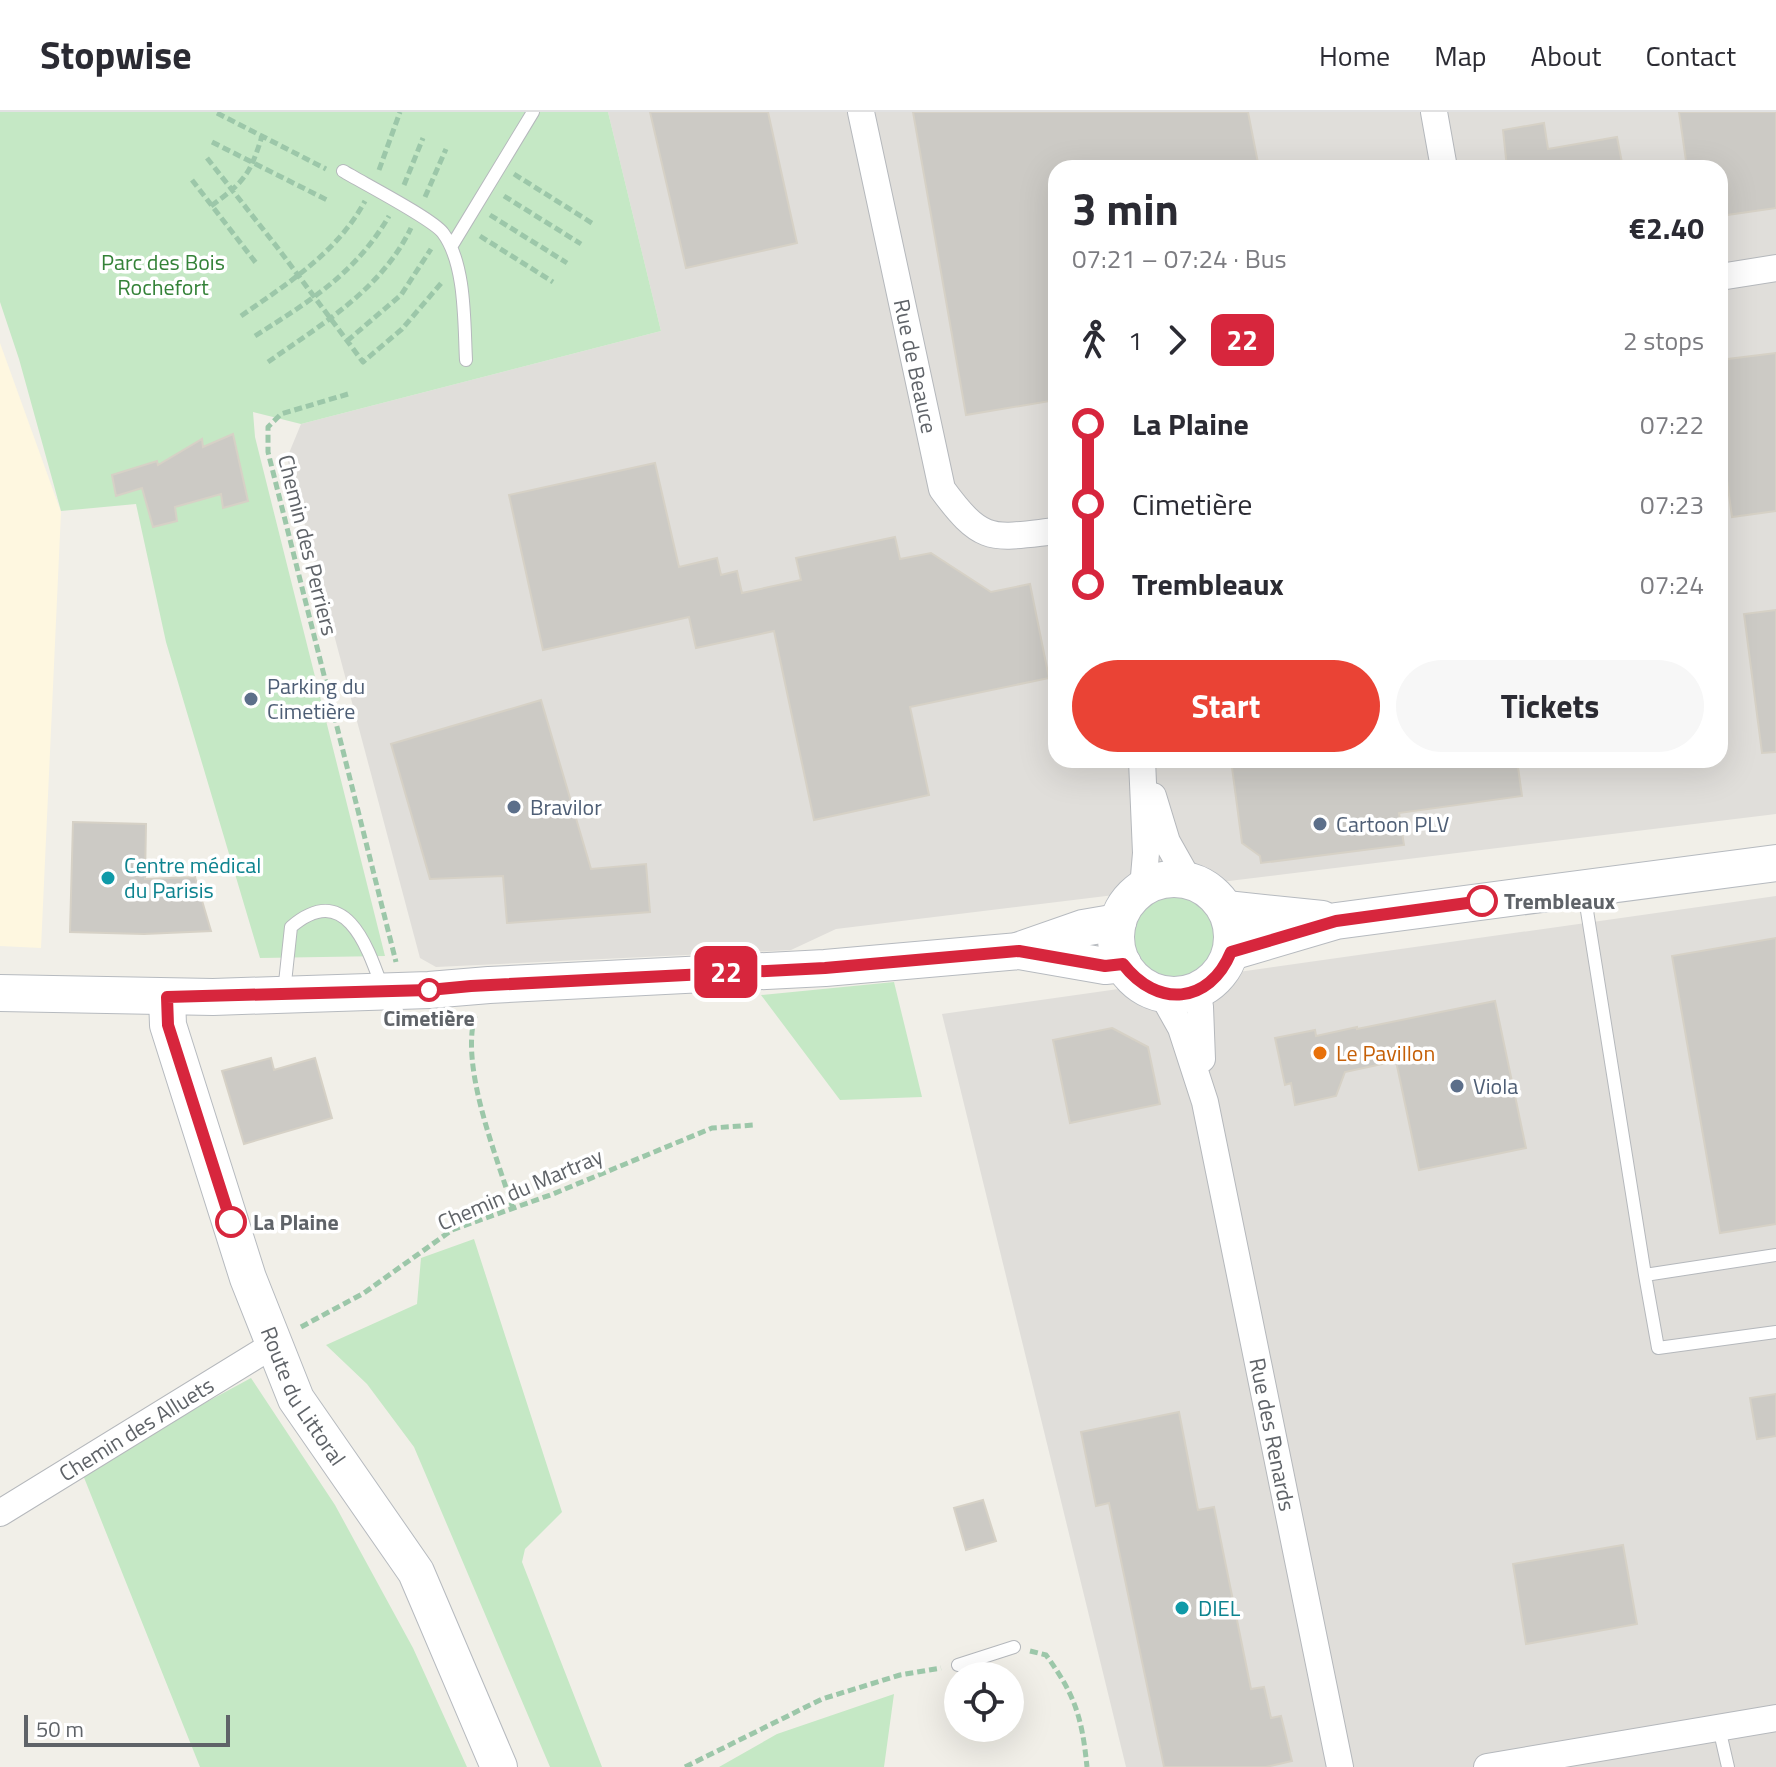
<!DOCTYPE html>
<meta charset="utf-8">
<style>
:root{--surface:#fff;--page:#f7f7f7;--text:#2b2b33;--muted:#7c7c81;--line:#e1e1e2;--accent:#ea4335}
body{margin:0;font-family:"Titillium Web",sans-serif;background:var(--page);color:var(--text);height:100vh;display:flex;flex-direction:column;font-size:30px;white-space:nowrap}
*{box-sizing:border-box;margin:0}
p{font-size:26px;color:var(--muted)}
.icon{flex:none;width:44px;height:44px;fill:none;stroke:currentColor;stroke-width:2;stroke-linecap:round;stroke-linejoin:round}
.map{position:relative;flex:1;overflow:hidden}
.details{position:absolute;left:1048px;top:48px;width:680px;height:608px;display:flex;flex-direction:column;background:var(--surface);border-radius:24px;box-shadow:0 8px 32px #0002}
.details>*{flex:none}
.badge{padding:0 16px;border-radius:12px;font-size:28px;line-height:52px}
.buttons{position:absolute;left:944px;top:1550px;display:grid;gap:16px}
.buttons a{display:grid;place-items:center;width:80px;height:80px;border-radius:50%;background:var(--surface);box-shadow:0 8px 32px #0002;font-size:40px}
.scale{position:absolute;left:24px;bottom:20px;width:206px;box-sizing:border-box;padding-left:8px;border:4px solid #5f6368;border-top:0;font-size:22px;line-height:28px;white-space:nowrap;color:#5f6368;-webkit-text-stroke:6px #fff;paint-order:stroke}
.map>.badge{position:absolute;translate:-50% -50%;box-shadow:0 0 0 4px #fff}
.legs{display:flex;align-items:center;gap:12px;height:88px;padding:0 24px;font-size:26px}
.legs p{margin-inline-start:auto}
.overview{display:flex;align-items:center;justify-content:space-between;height:136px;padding:0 24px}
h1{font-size:44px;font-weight:700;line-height:60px}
.action{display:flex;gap:16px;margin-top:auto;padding:16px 24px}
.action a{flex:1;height:92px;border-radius:48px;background:var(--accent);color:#fff;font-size:32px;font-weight:700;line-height:92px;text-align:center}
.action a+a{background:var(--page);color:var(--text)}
ul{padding:0 24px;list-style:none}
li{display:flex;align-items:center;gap:28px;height:80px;font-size:30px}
li i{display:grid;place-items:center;width:12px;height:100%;margin:0 10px;background:currentColor}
li i::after{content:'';width:20px;height:20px;margin:-10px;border:6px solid;border-radius:50%;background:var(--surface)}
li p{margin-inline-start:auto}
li:first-child i{background:linear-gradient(#0000 50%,currentColor 0)}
li:last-child i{background:linear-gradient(currentColor 50%,#0000 0)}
header{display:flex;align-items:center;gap:48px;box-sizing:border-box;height:112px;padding:0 40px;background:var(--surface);border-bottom:2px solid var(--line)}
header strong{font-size:38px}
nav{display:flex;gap:44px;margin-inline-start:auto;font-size:28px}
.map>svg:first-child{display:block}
.commercial{fill:#fef7e0}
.industrial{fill:#e0deda;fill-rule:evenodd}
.green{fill:#c5e8c5}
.building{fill:#cccac5;stroke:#d6d1c6;stroke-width:2}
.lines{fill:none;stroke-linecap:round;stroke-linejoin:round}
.lane-casing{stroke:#b5b8bc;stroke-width:14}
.street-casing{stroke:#b5b8bc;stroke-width:28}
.secondary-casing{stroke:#b6babf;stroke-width:38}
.path{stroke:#9cc7a9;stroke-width:5;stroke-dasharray:8 4;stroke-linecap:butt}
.lane{stroke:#fff;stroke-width:12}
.street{stroke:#fff;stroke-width:26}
.secondary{stroke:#fff;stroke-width:36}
.line-1-casing{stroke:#fff;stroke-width:18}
.line-1{stroke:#d7263d;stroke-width:12}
.service-dot{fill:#5c6f8a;stroke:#fff;stroke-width:3}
.culture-dot{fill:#0f9aa8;stroke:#fff;stroke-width:3}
.stop-1-dot{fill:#fff;stroke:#d7263d;stroke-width:4}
.food-dot{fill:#e8710a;stroke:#fff;stroke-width:3}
.labels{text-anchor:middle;stroke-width:7;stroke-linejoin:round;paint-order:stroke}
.park-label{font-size:22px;fill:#348238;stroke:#fff}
.street-label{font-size:22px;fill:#5f6368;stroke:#fff}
.service-label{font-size:22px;fill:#4e5e75;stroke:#fff;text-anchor:start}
.culture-label{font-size:22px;fill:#0d838f;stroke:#fff;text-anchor:start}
.stop-label{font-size:22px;font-weight:bold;fill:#5f6368;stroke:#fff;text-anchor:start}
.food-label{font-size:22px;fill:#c56008;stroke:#fff;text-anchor:start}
</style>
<header>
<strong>Stopwise</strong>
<nav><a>Home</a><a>Map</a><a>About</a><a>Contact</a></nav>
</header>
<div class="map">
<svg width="1776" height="1655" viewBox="0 0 1776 1655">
<rect width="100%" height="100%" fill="#f1efe8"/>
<!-- commercial -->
<path class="commercial" d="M 0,231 L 61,400 L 41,836 L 0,834 Z"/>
<!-- industrial -->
<path class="industrial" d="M 608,0 L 1776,0 L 1776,702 L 836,817 L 791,838 L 436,855 L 420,846 L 287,346 L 301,312 L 661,219 ZM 1056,56 L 1720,56 L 1720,648 L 1056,648 Z
M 1776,784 L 1776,1655 L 1126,1655 L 942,902 Z"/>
<!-- green -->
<path class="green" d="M 0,0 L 608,0 L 661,219 L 301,312 L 253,300 L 255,325 L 385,844 L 260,846 L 166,530 L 136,392 L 61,399 L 19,247 L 0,190 Z
M1133 825a41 41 0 1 1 82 0a41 41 0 1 1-82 0Z
M 894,870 L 922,985 L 840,988 L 761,883 Z
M 474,1127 L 562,1400 L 525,1437 L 522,1450 L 602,1655 L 550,1655 L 414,1335 L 367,1272 L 326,1233 L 417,1192 L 421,1146 Z
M 251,1266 L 335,1393 L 413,1536 L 467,1655 L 200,1655 L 81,1358 Z
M 894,1582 L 884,1655 L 719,1655 L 777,1622 Z"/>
<!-- building -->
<path class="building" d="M 650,0 L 768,0 L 797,131 L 686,156 Z
M 913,0 L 1248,0 L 1259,56 L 1056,56 L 1056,288 L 966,303 Z
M 1679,0 L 1776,0 L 1776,96 L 1720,104 L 1720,56 L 1687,56 Z
M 1544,11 L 1548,37 L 1617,25 L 1623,56 L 1507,56 L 1503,18 Z
M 1776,241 L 1776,399 L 1732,405 L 1720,317 L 1720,248 Z
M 233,322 L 248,389 L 223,396 L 221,382 L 175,395 L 177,409 L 153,415 L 142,376 L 116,384 L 112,363 L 157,349 L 158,353 L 202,327 L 203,335 Z
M 655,351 L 679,455 L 717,446 L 721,463 L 737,459 L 742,481 L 801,468 L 796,446 L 895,425 L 900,447 L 931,441 L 991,480 L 1030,472 L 1049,566 L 910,595 L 929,683 L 814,708 L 774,519 L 696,536 L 689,505 L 543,538 L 509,383 Z
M 1776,498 L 1776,640 L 1762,641 L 1744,502 Z
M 541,588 L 591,757 L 646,752 L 650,800 L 507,811 L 503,764 L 430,767 L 391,632 Z
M 1231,648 L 1517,648 L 1522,684 L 1399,701 L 1404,733 L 1261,751 L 1260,744 L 1242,731 Z
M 73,710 L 146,712 L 145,767 L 195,765 L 211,819 L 144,822 L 70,820 Z
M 1776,826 L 1776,1112 L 1720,1121 L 1672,844 Z
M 1495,889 L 1526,1036 L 1419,1058 L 1396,949 L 1345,960 L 1336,984 L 1295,993 L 1291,971 L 1285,973 L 1275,926 L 1315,918 L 1316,924 L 1357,915 L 1357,917 Z
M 1112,916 L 1148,935 L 1160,992 L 1070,1011 L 1053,928 Z
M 271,946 L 274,958 L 315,946 L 332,1006 L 244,1032 L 222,959 Z
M 1776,1282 L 1776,1324 L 1757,1327 L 1750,1286 Z
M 1179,1300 L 1198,1398 L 1214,1395 L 1251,1577 L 1264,1575 L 1271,1606 L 1281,1604 L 1292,1649 L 1266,1655 L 1164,1655 L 1109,1391 L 1096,1394 L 1081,1320 Z
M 983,1388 L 996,1429 L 966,1438 L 954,1396 Z
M 1623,1433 L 1637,1512 L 1526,1532 L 1513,1452 Z"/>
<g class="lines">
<defs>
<path id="lane" d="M 343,59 C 363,71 433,107 443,121 C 466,152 464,211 466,248
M 451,135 L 533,0
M 1584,780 L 1645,1163
M 284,880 L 291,815 C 345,769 367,833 382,875
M 1776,1143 L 1645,1163 L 1658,1236 L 1776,1220
M 958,1553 L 1014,1535
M 1719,1616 L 1728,1655"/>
<g id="street">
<path id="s1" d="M 861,0 L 942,377 C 983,433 992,426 1056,419"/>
<path d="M 1434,0 L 1444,56"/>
<path d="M 1720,165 L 1776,156"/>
<path d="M 1142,648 L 1146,741 L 1143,776"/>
<path d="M 1153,684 L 1167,730 L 1189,769"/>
<path d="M 1197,879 L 1200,895 L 1202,947"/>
<path id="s2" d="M 1162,882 L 1181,916 L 1205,990 L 1340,1655"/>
<path id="s3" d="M 0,1401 L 273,1233"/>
<path d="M 1487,1655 L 1776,1606"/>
</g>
<g id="secondary">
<circle cx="1174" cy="825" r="58"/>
<path d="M 1226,797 L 1322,807"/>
<path d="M 1020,838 L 1083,816 L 1118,810"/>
<path d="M 1231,840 L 1336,809 L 1776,751"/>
<path d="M 0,881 L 213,885 L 429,878 L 489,873 L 825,856 L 1019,839 L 1105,854 L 1123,852"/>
<path id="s4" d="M 167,885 L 168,913 L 248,1166 L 296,1287 L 416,1460 L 499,1655"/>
</g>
</defs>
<!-- lane casing -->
<use href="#lane" class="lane-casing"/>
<!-- street casing -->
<use href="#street" class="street-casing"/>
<!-- secondary casing -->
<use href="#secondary" class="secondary-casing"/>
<!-- path -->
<path class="path" d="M 217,1 L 326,57
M 212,30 L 327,88
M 207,46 L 277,135 L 363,250 L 402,217 L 443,169
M 379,58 L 400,0
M 514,62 L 595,113
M 192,68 L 256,151
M 404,73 L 423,26
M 504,84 L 581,132
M 425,85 L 446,37
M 211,94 C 244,70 250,63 262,24
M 490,103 L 567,151
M 480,124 L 553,170
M 241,204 C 288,171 337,141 365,89
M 255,224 C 310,189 356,161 389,104
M 347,229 L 401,183 L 431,137
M 268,250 C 322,212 381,178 411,116
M 348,282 L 281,302 L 268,315 L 268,340 L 396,850
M 475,904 C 460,956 497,1045 513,1097
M 301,1215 L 364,1181 L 452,1118 L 553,1082 L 712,1016 L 754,1013
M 1030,1539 L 1046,1543 C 1075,1583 1082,1605 1087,1655
M 685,1655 L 822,1587 L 900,1563 L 941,1556"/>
<!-- lane -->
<use href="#lane" class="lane"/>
<!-- street -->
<use href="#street" class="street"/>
<!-- secondary -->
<use href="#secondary" class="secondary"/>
</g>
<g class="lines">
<defs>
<path id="line-1" d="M 231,1110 L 168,913 L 167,885 L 429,878 L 471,874 L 825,856 L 1019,839 L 1105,854 L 1123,852 C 1157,896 1209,893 1231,840 L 1336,809 L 1482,789"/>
</defs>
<!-- line-1 casing -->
<use href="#line-1" class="line-1-casing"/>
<!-- line-1 -->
<use href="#line-1" class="line-1"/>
</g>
<!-- markers -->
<g class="service-dot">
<circle cx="251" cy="587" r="8"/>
<circle cx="514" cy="695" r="8"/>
<circle cx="1320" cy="712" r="8"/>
<circle cx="1457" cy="974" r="8"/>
</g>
<g class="culture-dot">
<circle cx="108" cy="766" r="8"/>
<circle cx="1182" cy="1496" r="8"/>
</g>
<g class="stop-1-dot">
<circle cx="1482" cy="789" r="14"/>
<circle cx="429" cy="878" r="10"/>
<circle cx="231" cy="1110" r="14"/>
</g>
<circle class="food-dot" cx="1320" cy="941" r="8"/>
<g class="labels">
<!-- park labels -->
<g class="park-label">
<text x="163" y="158">Parc des Bois<tspan x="163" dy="25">Rochefort</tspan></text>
</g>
<!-- street labels -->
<g class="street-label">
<text dy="8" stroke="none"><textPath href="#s1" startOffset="260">Rue de Beauce</textPath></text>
<text transform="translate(308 433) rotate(76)" y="8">Chemin des Perriers</text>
<text transform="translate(520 1077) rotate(-23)" y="8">Chemin du Martray</text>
<text dy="8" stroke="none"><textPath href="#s4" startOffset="424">Route du Littoral</textPath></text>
<text dy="8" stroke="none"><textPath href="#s3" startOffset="160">Chemin des Alluets</textPath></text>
<text dy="8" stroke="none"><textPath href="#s2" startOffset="456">Rue des Renards</textPath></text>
</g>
<!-- service labels -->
<g class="service-label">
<text x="267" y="582">Parking du<tspan x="267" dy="25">Cimetière</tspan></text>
<text x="530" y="703">Bravilor</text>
<text x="1336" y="720">Cartoon PLV</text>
<text x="1473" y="982">Viola</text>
</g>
<!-- culture labels -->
<g class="culture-label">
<text x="124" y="761">Centre médical<tspan x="124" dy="25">du Parisis</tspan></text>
<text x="1198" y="1504">DIEL</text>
</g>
<!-- stop labels -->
<g class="stop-label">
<text x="1504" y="797">Trembleaux</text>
<text x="429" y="914" text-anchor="middle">Cimetière</text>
<text x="253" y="1118">La Plaine</text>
</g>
<!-- food labels -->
<g class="food-label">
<text x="1336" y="949">Le Pavillon</text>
</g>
</g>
</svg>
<div class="buttons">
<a><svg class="icon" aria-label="locate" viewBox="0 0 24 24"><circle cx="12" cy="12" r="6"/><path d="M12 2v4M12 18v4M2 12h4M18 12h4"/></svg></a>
</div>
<div class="scale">50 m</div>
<b class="badge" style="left:726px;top:860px;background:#d7263d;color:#fff">22</b>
<section class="details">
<div class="overview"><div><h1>3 min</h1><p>07:21 – 07:24 · Bus</p></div><b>€2.40</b></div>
<div class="legs"><svg class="icon" aria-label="walk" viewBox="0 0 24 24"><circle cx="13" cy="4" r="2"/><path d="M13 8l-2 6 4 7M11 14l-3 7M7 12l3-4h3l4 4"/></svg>1<svg class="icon" aria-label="forward" viewBox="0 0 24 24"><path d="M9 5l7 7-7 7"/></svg><b class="badge" style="background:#d7263d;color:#fff">22</b><p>2 stops</p></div>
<ul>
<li><i style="color:#d7263d"></i><b>La Plaine</b><p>07:22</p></li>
<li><i style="color:#d7263d"></i><span>Cimetière</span><p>07:23</p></li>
<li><i style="color:#d7263d"></i><b>Trembleaux</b><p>07:24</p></li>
</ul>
<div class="action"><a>Start</a><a>Tickets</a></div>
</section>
</div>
